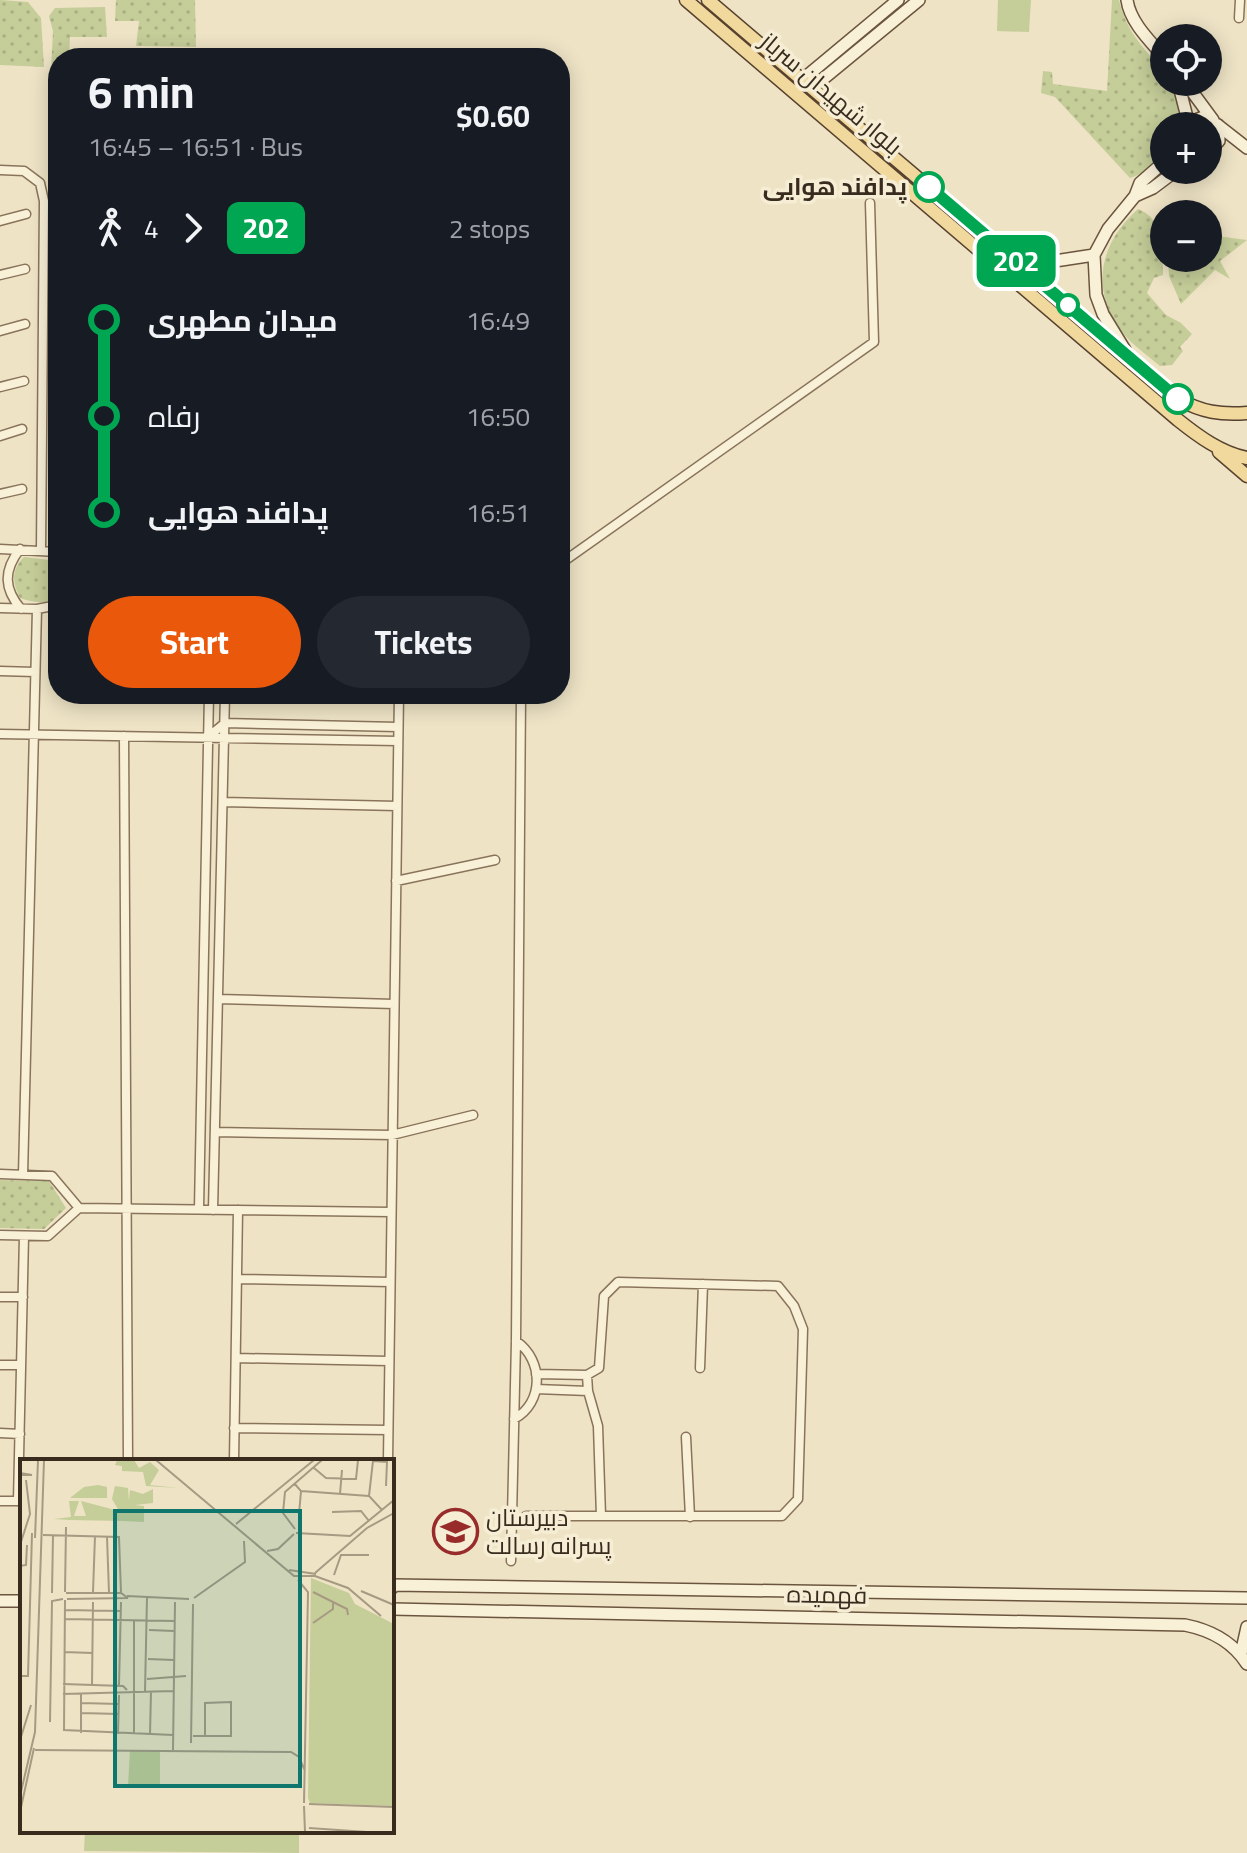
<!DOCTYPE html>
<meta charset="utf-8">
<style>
:root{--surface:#171b24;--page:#242831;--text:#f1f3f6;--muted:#9ea1a6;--accent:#ea580c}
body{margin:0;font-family:Georgia,Cairo,serif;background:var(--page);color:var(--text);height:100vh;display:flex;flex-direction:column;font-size:30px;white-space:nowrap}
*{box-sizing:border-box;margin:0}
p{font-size:26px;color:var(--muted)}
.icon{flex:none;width:44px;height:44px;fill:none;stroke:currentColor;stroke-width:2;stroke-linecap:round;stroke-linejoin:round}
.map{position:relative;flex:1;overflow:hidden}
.panel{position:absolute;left:48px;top:48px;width:522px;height:656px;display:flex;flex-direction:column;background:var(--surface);border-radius:32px;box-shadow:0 4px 20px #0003}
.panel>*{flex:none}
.badge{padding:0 16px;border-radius:12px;font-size:28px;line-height:52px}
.controls{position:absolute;left:1150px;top:24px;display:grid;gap:16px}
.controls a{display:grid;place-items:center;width:72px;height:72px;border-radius:50%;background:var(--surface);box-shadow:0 4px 20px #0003;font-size:40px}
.map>.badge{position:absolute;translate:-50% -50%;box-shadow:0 0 0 4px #fff}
.legs{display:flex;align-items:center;gap:12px;height:88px;padding:0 40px;font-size:26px}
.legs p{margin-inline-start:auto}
.headline{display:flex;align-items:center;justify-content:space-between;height:136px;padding:0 40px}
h1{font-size:44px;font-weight:700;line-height:60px}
.primary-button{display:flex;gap:16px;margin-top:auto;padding:16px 40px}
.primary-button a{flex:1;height:92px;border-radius:48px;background:var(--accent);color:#fff;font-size:32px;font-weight:700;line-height:92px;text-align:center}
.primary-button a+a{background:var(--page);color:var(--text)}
ul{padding:0 40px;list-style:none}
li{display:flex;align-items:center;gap:28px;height:96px;font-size:30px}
li i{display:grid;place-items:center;width:12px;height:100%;margin:0 10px;background:currentColor}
li i::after{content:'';width:20px;height:20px;margin:-10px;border:6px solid;border-radius:50%;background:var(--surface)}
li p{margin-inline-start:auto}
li:first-child i{background:linear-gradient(#0000 50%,currentColor 0)}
li:last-child i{background:linear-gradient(currentColor 50%,#0000 0)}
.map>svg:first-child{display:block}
.grass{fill:url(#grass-dots)}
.garden{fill:#c5cd99}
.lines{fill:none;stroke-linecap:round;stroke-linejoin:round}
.street-casing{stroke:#89745b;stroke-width:11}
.secondary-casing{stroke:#6b553e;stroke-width:14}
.primary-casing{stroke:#57422f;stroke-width:15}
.street{stroke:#f9f0d8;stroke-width:8}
.secondary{stroke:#f9f0d8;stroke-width:11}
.primary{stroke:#f1d89d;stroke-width:12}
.line-1-casing{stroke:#fff;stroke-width:18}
.line-1{stroke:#00a651;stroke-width:12}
.stop-1-dot{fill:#fff;stroke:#00a651;stroke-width:4}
.labels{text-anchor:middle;stroke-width:7;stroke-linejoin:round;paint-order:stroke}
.street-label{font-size:24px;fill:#392c1f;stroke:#f6edd5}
.stop-label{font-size:24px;font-weight:bold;fill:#392c1f;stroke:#f6edd5;text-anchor:end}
.poi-label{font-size:24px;fill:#392c1f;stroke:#f6edd5;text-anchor:start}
.inset-road{fill:none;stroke:#a69a83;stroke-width:2}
.view{fill:#0f766e;fill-opacity:0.15;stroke:#0f766e;stroke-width:4}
.inset-edge{fill:none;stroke:#392c1f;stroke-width:4}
</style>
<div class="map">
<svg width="1247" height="1853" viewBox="0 0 1247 1853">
<defs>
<pattern id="grass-dots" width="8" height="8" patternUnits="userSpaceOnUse" patternTransform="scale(2)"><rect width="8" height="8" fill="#c5cd99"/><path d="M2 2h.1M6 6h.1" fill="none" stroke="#aab083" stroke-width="1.8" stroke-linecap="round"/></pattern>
</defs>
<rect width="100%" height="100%" fill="#eee3c5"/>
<!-- grass -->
<path class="grass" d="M 0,0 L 28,2 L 41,18 L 44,67 L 0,65 Z
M 116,0 L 195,0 L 196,47 L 136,46 L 139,21 L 115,21 Z
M 1112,0 L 1119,0 C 1127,33 1143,47 1164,72 L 1164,82 L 1170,82 L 1179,107 L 1176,126 L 1164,126 C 1164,152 1158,169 1130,178 L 1055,97 L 1041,93 L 1043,71 L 1052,72 L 1053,84 L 1107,91 Z
M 105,7 L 107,37 L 70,37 L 69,58 L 58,58 L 58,72 L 51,71 L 53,31 L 49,16 L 55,8 Z
M 1138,209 C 1166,220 1162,250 1163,275 L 1154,278 L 1147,293 L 1166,315 L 1181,323 L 1192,334 L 1180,347 L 1183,351 L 1172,365 L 1160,366 C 1150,358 1140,350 1131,342 C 1089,299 1095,247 1138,209 Z
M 1208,235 L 1247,240 L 1220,261 L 1230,279 L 1215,270 L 1181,304 L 1169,276 L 1168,258 L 1208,258 Z
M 24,557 L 58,561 L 58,598 C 44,604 34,603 20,598 C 12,582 11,570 24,557 Z
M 0,1180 L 49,1181 L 66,1208 L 44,1229 L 0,1228 Z"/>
<!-- garden -->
<path class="garden" d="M 998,0 L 1031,0 L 1029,32 L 997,31 Z
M 85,1831 L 299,1831 L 299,1853 L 84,1851 Z"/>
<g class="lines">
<defs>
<path id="street" d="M 1239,18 L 1240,0
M 0,170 L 24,171 L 40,183 L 44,201 L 41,550
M 0,221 L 26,214
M 0,275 L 25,269
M 0,331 L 25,324
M 0,387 L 24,381
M 0,436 L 22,429
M 0,494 L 22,489
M 0,549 L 58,552
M 20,549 C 3,571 4,589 21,609
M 560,564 L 874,342 L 870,203
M 0,608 L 37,609 L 58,605
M 0,671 L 35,672
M 0,734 L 398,741
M 124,736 L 128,1461
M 208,737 L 225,723 L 398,727
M 223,802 L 397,806
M 396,881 L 495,860
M 218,999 L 394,1004
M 215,1132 L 392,1135 L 473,1115
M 0,1174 L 52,1176 L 79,1208
M 23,1175 L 37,609
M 199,1209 L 209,694
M 213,1210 L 225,694
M 0,1235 L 48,1236 L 79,1208 L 391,1212
M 237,1279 L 390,1282
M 0,1297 L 23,1297
M 236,1358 L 389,1361
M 0,1365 L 21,1365
M 700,1368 L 703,1284
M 536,1374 L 587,1375
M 536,1389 L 588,1391
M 514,1419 C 544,1403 544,1360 516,1341
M 234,1428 L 388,1430
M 0,1433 L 20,1434
M 686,1437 L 690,1517
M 234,1461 L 238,1210
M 388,1461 L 399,694
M 0,1501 L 22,1501
M 18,1501 L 24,1236
M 526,1516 L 782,1516 L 798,1499 L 803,1329 L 794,1306 L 778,1286 L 618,1282 L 604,1296 L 599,1368 L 587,1375 L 588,1391 L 598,1426 L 601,1516
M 511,1561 L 516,1341 L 521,694"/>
<path id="secondary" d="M 1127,0 C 1130,22 1150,41 1164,57
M 802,80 L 898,0
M 1178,82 L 1189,125
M 1185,82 L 1213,120
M 812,88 L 919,0
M 1188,126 L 1193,121 L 1203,117 L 1218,125 L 1219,141 L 1208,150
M 1219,126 L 1247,148
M 1135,196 L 1140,183 L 1164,162
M 1022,266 L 1094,255
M 1125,350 L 1103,314 L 1096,295 L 1094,255 L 1108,229 L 1135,196 L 1153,188 L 1177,170
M 392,1588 L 393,1585 L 1247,1598
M 0,1601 L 22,1601
M 392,1609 L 1185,1625 C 1210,1630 1233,1642 1247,1664
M 1241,1654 L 1247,1627"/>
<path id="primary" d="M 686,0 L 1178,420 C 1198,436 1221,453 1247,458
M 708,0 L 1178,399 C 1202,412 1220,415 1247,413
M 1219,452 L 1247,476"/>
</defs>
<!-- street casing -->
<use href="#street" class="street-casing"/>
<!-- secondary casing -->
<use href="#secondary" class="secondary-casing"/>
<!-- primary casing -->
<use href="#primary" class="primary-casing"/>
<!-- street -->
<use href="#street" class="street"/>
<!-- secondary -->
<use href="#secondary" class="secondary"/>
<!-- primary -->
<use href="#primary" class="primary"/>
</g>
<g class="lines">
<defs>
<path id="line-1" d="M 929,187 L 1178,399"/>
</defs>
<!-- line-1 casing -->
<use href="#line-1" class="line-1-casing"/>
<!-- line-1 -->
<use href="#line-1" class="line-1"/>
</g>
<!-- icons -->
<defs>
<symbol id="school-ring" viewBox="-11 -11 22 22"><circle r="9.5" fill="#f6edd5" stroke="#982c2b" stroke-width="1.5"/><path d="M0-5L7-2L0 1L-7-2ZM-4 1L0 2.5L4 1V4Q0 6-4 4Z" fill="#982c2b"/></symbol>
</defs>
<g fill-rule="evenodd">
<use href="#school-ring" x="430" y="1506" width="51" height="51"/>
</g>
<!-- markers -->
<g class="stop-1-dot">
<circle cx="929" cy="187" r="14"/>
<circle cx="1068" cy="305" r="10"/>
<circle cx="1178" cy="399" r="14"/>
</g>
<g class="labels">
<!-- street labels -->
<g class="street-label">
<text transform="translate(831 94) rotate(40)" y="8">بلوار شهیدان سرباز</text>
<text transform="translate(827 1595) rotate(1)" y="8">فهمیده</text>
</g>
<!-- stop labels -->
<g class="stop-label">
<text x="907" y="195">پدافند هوایی</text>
</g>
<!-- poi labels -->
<g class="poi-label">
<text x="486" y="1526">دبیرستان<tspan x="486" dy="28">پسرانه رسالت</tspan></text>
</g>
</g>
<!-- overview -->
<g transform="translate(20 1459)">
<rect width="374" height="374" fill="#eee3c5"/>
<path d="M 97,1 L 114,1 L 119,9 L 130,3 L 139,11 L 130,26 L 158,29 L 126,27 L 123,13 L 102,12 L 102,7 L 95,6 ZM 78,26 L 87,28 L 87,39 L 50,39 L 64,28 ZM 95,27 L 108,29 L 109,42 L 110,31 L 123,35 L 133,30 L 133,44 L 115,46 L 124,47 L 124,63 L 103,62 L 49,61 L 34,60 L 51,58 L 49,42 L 59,42 L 54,57 L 66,57 L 61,42 L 99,52 L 92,40 Z" fill="#c5cd99"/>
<path d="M 291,119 L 329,134 L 335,145 L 374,165 L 374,347 L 290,344 L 288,339 ZM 110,291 L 140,292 L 140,327 L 108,327 Z" fill="#c5cd99"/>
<path class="inset-road" d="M 136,1 L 274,117 L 295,117 L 328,129 L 361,157M 294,9 L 306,19 L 336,20 L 338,1M 0,14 L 12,16 L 0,16M 274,24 L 281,32 L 279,55M 281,32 L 349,37M 320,35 L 322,11M 362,51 L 349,37 L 353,2 L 367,3 L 366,27M 312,53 L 341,52 L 349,62M 216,65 L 294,1M 275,70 L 263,54 L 265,33 L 302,1M 276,74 L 330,77 L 374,41M 23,76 L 99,78 L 101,134M 87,78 L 89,134M 15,79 L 18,1M 0,86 L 10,55 L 6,21M 247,92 L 258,90 L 274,75M 0,107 L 6,106 L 7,86M 269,111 L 296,115M 295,114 L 347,69 L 374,54M 314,116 L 321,96 L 349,96M 278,121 L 288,133 L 284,344M 341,132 L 374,146M 45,133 L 46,68M 73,133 L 75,77M 293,133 L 327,150 L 328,156M 32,134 L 33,76M 46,134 L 101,134 L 108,139M 107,137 L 169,140M 174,139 L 225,103 L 224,82M 47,140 L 108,139M 45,141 L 44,271 L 153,276M 45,151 L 101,152M 45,160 L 154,162M 114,161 L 114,275M 293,164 L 313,150 L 313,144M 129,171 L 154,172M 44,193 L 72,194M 128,200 L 154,201M 0,217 L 8,217 L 12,74M 127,220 L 166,217M 43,225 L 103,227 L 107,231M 72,226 L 73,143M 99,226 L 101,143M 125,232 L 127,138M 43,235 L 153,232M 61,244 L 99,245M 61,254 L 99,255M 30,263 L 32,142 L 43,140M 61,274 L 61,235M 98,275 L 99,236M 130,276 L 131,232M 173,277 L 211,277 L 211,243 L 185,244 L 185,277M 0,281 L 11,246M 171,284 L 173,145M 15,291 L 271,293 L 279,298 L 285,312M 153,291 L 155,143M 0,337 L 15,273 L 24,1M 289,345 L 374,348M 284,347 L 285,373M 0,353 L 14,289M 289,369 L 347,373"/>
<path class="view" d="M 95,52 L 280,52 L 280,327 L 95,327 Z"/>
<rect width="374" height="374" class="inset-edge"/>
</g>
</svg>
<div class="controls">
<a><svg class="icon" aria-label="locate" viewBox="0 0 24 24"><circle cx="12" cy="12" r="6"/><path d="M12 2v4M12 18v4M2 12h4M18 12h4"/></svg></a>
<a>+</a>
<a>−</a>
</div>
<b class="badge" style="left:1016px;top:261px;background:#00a651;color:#fff">202</b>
<section class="panel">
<div class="headline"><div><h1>6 min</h1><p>16:45 – 16:51 · Bus</p></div><b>$0.60</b></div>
<div class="legs"><svg class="icon" aria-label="walk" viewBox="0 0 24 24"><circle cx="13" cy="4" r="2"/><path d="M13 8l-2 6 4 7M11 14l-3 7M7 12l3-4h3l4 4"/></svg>4<svg class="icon" aria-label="forward" viewBox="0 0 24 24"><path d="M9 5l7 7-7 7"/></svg><b class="badge" style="background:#00a651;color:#fff">202</b><p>2 stops</p></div>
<ul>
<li><i style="color:#00a651"></i><b>میدان مطهری</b><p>16:49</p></li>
<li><i style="color:#00a651"></i><span>رفاه</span><p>16:50</p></li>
<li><i style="color:#00a651"></i><b>پدافند هوایی</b><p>16:51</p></li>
</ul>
<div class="primary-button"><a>Start</a><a>Tickets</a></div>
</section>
</div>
